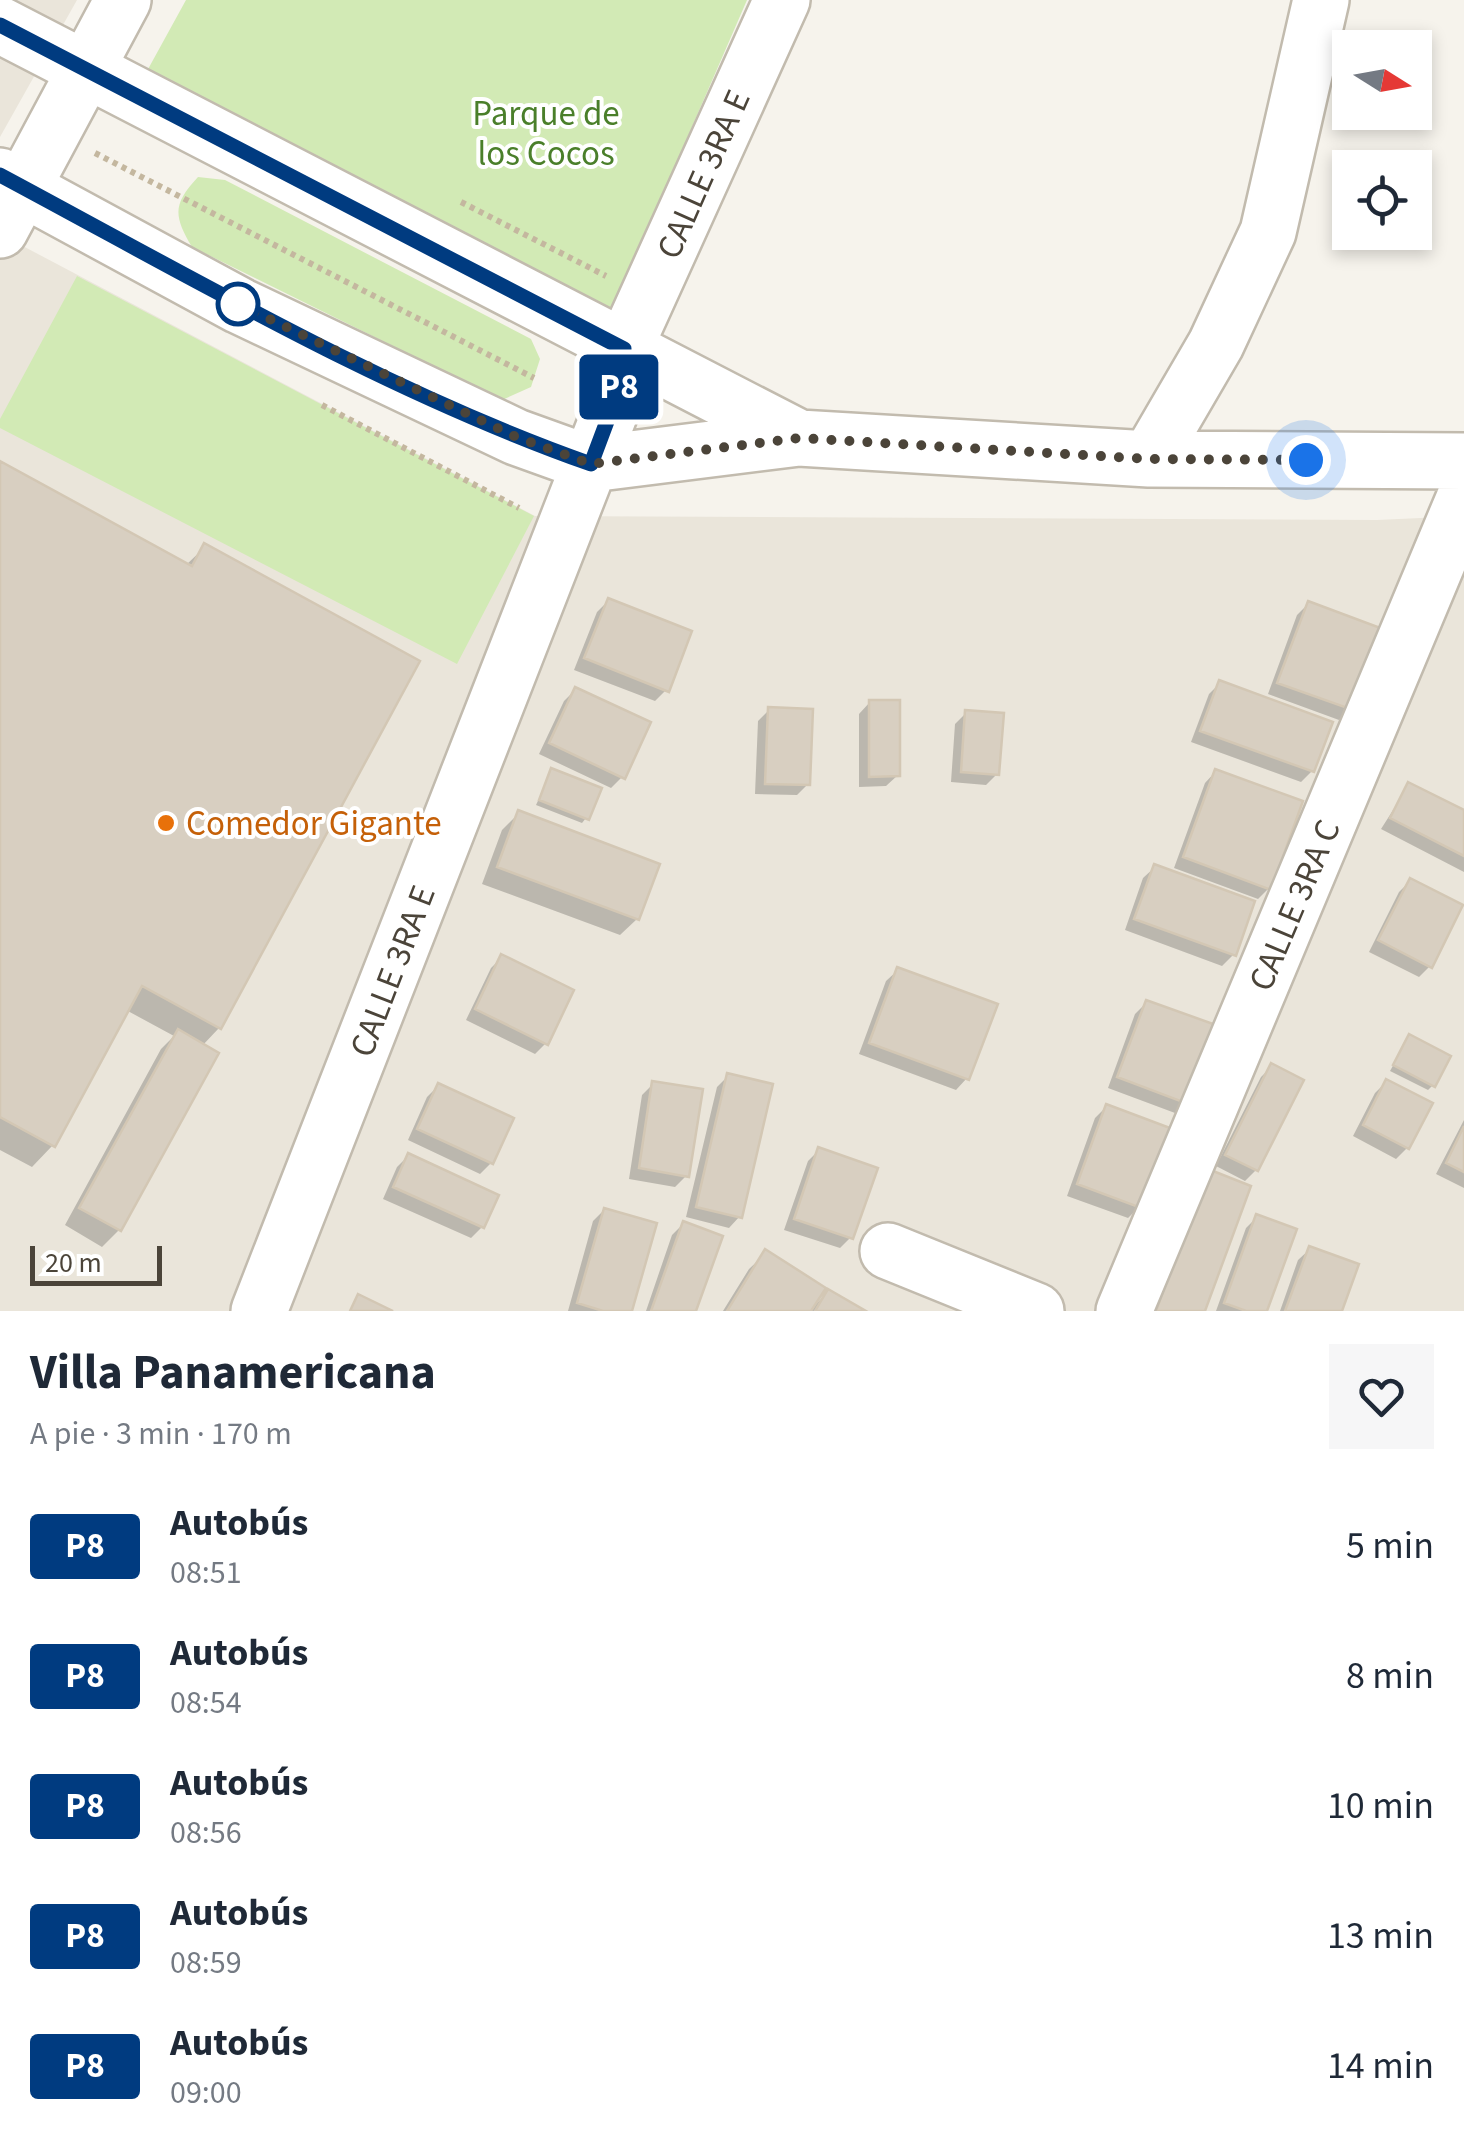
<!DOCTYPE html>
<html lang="es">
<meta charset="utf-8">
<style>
:root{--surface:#fff;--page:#f6f6f7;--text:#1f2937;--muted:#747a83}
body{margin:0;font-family:"Source Sans 3",sans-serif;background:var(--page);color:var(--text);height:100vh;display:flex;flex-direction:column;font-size:38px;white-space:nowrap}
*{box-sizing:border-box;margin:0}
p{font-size:32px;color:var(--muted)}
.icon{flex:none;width:55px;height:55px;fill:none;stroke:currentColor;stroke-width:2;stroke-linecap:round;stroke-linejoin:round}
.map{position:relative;height:1311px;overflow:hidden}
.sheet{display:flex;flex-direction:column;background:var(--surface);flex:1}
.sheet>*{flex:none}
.badge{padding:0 20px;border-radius:8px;font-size:35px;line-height:65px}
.needle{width:65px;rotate:101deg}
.tools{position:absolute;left:1332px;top:30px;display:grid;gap:20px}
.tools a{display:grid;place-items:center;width:100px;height:100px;border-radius:0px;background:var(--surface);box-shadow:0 5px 15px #0003;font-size:50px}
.scale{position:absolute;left:30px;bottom:25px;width:132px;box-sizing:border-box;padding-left:10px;border:5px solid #4b4439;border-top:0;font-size:28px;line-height:35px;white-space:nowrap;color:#4b4439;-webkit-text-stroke:8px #fff;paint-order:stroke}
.you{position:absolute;width:50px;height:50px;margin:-25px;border:8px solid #fff;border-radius:50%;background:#1a73e8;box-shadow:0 0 0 15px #1a73e833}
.map>.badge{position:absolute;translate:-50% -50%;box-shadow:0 0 0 5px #fff}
.round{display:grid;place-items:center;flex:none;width:105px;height:105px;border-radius:0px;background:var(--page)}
.head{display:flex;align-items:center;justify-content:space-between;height:170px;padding:0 30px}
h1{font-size:48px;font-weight:700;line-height:75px}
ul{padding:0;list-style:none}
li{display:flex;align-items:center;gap:30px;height:130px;padding:0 30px}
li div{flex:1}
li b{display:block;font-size:38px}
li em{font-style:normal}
li .badge{min-width:110px;font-weight:700;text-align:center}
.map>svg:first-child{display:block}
.residential{fill:#eae5da}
.green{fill:#d2eab5}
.shadow{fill:#0003}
.building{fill:#d8cfc1;stroke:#d3c7b4;stroke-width:2.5}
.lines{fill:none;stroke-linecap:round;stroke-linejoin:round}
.minor-casing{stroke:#c2bbae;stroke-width:60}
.path{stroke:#c4b79f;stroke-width:6;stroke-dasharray:5 5;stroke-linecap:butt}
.minor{stroke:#fff;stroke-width:55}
.line-casing{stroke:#fff;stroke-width:22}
.line{stroke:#003b80;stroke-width:15}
.walk{stroke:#4b4439;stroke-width:10;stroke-dasharray:0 18}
.stop-dot{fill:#fff;stroke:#003b80;stroke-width:5}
.food-dot{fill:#e8710a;stroke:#fff;stroke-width:4}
.labels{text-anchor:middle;stroke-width:8;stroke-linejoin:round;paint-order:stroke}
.park-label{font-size:35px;fill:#4a7f2a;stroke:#fff}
.street-label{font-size:35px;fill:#4b4439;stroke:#fff}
.food-label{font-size:35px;fill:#c56008;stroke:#fff;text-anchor:start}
</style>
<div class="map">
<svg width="1464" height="1311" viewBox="0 0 1464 1311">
<rect width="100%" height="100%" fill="#f6f3ec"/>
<!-- residential -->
<path class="residential" d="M 0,0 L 77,0 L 0,137 Z
M 0,234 L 535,516 L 1377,520 L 1464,516 L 1464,1311 L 0,1311 Z"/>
<!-- green -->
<path class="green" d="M 186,0 L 747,0 L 610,316 L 147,71 Z
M 198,177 L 225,180 L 531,339 L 540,359 L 531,387 L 502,400 L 192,247 C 173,215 173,204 198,177 Z
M 77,276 L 534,516 L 457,664 L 0,428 L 0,419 Z"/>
<!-- shadow -->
<path class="shadow" d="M 0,464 L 186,565 L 205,547 L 219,1028 L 202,1046 L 216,1053 L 119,1230 L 102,1247 L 65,1225 L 161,1049 L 174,1036 L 126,1010 L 53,1145 L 32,1167 L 0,1150 Z
M 608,601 L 666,690 L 655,701 L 574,670 L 597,612 Z
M 1308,604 L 1351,709 L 1339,720 L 1268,694 L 1297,615 Z
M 1220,683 L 1312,771 L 1301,782 L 1191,742 L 1209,694 Z
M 575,690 L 622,777 L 611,788 L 539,754 L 564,701 Z
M 870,702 L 898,775 L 886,786 L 859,787 L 859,714 Z
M 769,710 L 808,784 L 797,795 L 755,794 L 758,721 Z
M 966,713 L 997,774 L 986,785 L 951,782 L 955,724 Z
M 552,771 L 586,818 L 582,823 L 536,805 Z
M 1216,771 L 1269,888 L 1258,899 L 1174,868 L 1205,783 Z
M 1409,785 L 1464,813 L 1464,872 L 1381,829 Z
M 519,813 L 637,919 L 620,935 L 482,884 L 502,830 Z
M 1155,867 L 1233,955 L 1222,966 L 1125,930 L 1143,878 Z
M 1410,881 L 1430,966 L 1419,977 L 1369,952 L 1399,892 Z
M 502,957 L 546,1043 L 535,1054 L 466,1020 L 491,968 Z
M 898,970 L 967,1078 L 956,1090 L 859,1054 L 886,981 Z
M 1146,1003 L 1186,1102 L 1175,1113 L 1108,1088 L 1135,1014 Z
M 1409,1037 L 1433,1085 L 1428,1090 L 1390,1071 Z
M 1272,1066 L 1301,1081 L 1256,1170 L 1245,1181 L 1216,1166 L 1261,1077 Z
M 728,1076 L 740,1216 L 729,1228 L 686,1217 L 717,1087 Z
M 1386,1082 L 1407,1148 L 1396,1159 L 1353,1136 L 1375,1093 Z
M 653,1084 L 687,1175 L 675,1187 L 629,1179 L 642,1095 Z
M 438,1086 L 491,1163 L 480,1174 L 408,1140 L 427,1097 Z
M 1106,1107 L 1139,1207 L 1128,1218 L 1067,1196 L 1095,1118 Z
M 1464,1120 L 1464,1188 L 1436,1174 Z
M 819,1150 L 851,1237 L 840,1248 L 784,1230 L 808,1161 Z
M 408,1156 L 482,1227 L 471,1238 L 383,1199 L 397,1167 Z
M 604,1210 L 629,1311 L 568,1311 L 593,1221 Z
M 1257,1217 L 1264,1311 L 1216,1311 L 1246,1228 Z
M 683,1224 L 694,1311 L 646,1311 L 672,1235 Z
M 1310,1249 L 1339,1311 L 1280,1311 L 1298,1260 Z
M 766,1253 L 814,1306 L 828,1292 L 861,1311 L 723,1311 L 749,1269 Z"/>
<!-- building -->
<path class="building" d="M 0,461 L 192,566 L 204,543 L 420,661 L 221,1029 L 142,986 L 55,1147 L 0,1117 Z
M 608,598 L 692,631 L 669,692 L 584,658 Z
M 1308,601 L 1383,629 L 1353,710 L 1277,683 Z
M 1219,680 L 1333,722 L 1314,772 L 1200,731 Z
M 575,687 L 651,722 L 625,779 L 549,743 Z
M 869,700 L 900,700 L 900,776 L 869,777 Z
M 768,707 L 813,709 L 810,785 L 765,784 Z
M 965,710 L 1004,713 L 999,775 L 961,772 Z
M 551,768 L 602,788 L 589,820 L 539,800 Z
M 1215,769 L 1303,801 L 1271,890 L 1183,857 Z
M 1408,782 L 1464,810 L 1464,856 L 1390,818 Z
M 518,810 L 660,864 L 639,920 L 497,867 Z
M 1154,864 L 1255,901 L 1236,956 L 1134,919 Z
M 1410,878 L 1463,905 L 1432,968 L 1378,940 Z
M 501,954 L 574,990 L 548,1045 L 475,1009 Z
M 897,967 L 998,1004 L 969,1080 L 869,1043 Z
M 1146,1000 L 1216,1025 L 1188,1104 L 1117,1077 Z
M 178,1029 L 219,1053 L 121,1231 L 79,1208 Z
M 1409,1034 L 1451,1056 L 1435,1087 L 1393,1065 Z
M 1271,1063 L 1304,1080 L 1258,1171 L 1225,1155 Z
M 727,1073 L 773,1084 L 742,1218 L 696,1207 Z
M 1386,1079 L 1433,1103 L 1409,1149 L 1363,1125 Z
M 652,1081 L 703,1089 L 689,1177 L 639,1168 Z
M 438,1083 L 514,1118 L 493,1164 L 417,1129 Z
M 1106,1104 L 1170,1128 L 1141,1208 L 1077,1184 Z
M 1464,1126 L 1464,1172 L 1446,1163 Z
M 818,1147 L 878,1168 L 853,1239 L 794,1219 Z
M 408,1153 L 499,1195 L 484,1228 L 393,1187 Z
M 1208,1169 L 1251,1186 L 1205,1311 L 1156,1311 Z
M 604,1208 L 657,1223 L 632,1311 L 603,1311 L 577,1303 Z
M 1256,1214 L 1297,1229 L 1267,1311 L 1246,1311 L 1224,1303 Z
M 683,1221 L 723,1236 L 696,1311 L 651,1311 Z
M 1309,1246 L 1359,1264 L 1342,1311 L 1285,1311 Z
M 765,1249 L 826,1288 L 811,1311 L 727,1311 Z
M 828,1289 L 866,1311 L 815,1311 Z
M 358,1294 L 393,1311 L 350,1311 Z"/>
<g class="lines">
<defs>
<path id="minor" d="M 0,25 L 799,438
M 0,176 L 240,306 L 516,437 L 591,464 L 799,438 L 1149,459 L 1464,461
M 0,230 L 123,0
M 1149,459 L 1216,344 L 1268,232 L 1321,0
M 888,1251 L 1036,1311
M 259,1311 L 618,392 L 624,349 L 782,0
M 1124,1311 L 1464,499"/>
</defs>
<!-- minor casing -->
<use href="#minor" class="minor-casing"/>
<!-- path -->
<path class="path" d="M 95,153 L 534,378
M 461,202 L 606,276
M 322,405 L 519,508"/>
<!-- minor -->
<use href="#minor" class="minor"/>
</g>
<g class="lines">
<defs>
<path id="line" d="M 0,25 L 624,349 L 618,392 L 591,464 C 384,391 193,278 0,175"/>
</defs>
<!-- line casing -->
<use href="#line" class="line-casing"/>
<!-- line -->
<use href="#line" class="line"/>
<!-- walk -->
<path class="walk" d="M 238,304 L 516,437 L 591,464 L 799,438 L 1149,459 L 1306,460"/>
</g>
<!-- markers -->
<circle class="stop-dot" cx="238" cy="304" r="20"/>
<circle class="food-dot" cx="166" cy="823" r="10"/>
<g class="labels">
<!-- park labels -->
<g class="park-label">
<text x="546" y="125">Parque de<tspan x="546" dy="40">los Cocos</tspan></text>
</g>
<!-- street labels -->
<g class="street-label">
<text transform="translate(703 174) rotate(-66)" y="12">CALLE 3RA E</text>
<text transform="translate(1294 905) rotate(-67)" y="12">CALLE 3RA C</text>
<text transform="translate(392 971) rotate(-69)" y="12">CALLE 3RA E</text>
</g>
<!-- food labels -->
<g class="food-label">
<text x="186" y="835">Comedor Gigante</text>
</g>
</g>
</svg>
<div class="tools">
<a><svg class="needle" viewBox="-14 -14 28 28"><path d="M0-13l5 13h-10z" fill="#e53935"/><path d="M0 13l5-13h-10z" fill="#747a83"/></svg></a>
<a><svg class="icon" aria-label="locate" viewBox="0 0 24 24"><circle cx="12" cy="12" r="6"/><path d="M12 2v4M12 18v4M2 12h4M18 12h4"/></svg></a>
</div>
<div class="scale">20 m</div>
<div class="you" style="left:1306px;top:460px"></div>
<b class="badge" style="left:619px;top:387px;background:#003b80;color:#fff">P8</b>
</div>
<section class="sheet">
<div class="head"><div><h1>Villa Panamericana</h1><p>A pie · 3 min · 170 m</p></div><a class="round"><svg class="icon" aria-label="heart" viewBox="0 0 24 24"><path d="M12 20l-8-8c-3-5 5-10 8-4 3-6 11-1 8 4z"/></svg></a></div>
<ul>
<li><span class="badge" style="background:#003b80;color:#fff">P8</span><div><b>Autobús</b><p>08:51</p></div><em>5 min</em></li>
<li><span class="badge" style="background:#003b80;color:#fff">P8</span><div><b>Autobús</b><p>08:54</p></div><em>8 min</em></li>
<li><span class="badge" style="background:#003b80;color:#fff">P8</span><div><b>Autobús</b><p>08:56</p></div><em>10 min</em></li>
<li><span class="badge" style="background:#003b80;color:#fff">P8</span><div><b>Autobús</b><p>08:59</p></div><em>13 min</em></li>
<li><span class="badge" style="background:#003b80;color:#fff">P8</span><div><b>Autobús</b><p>09:00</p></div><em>14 min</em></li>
</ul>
</section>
